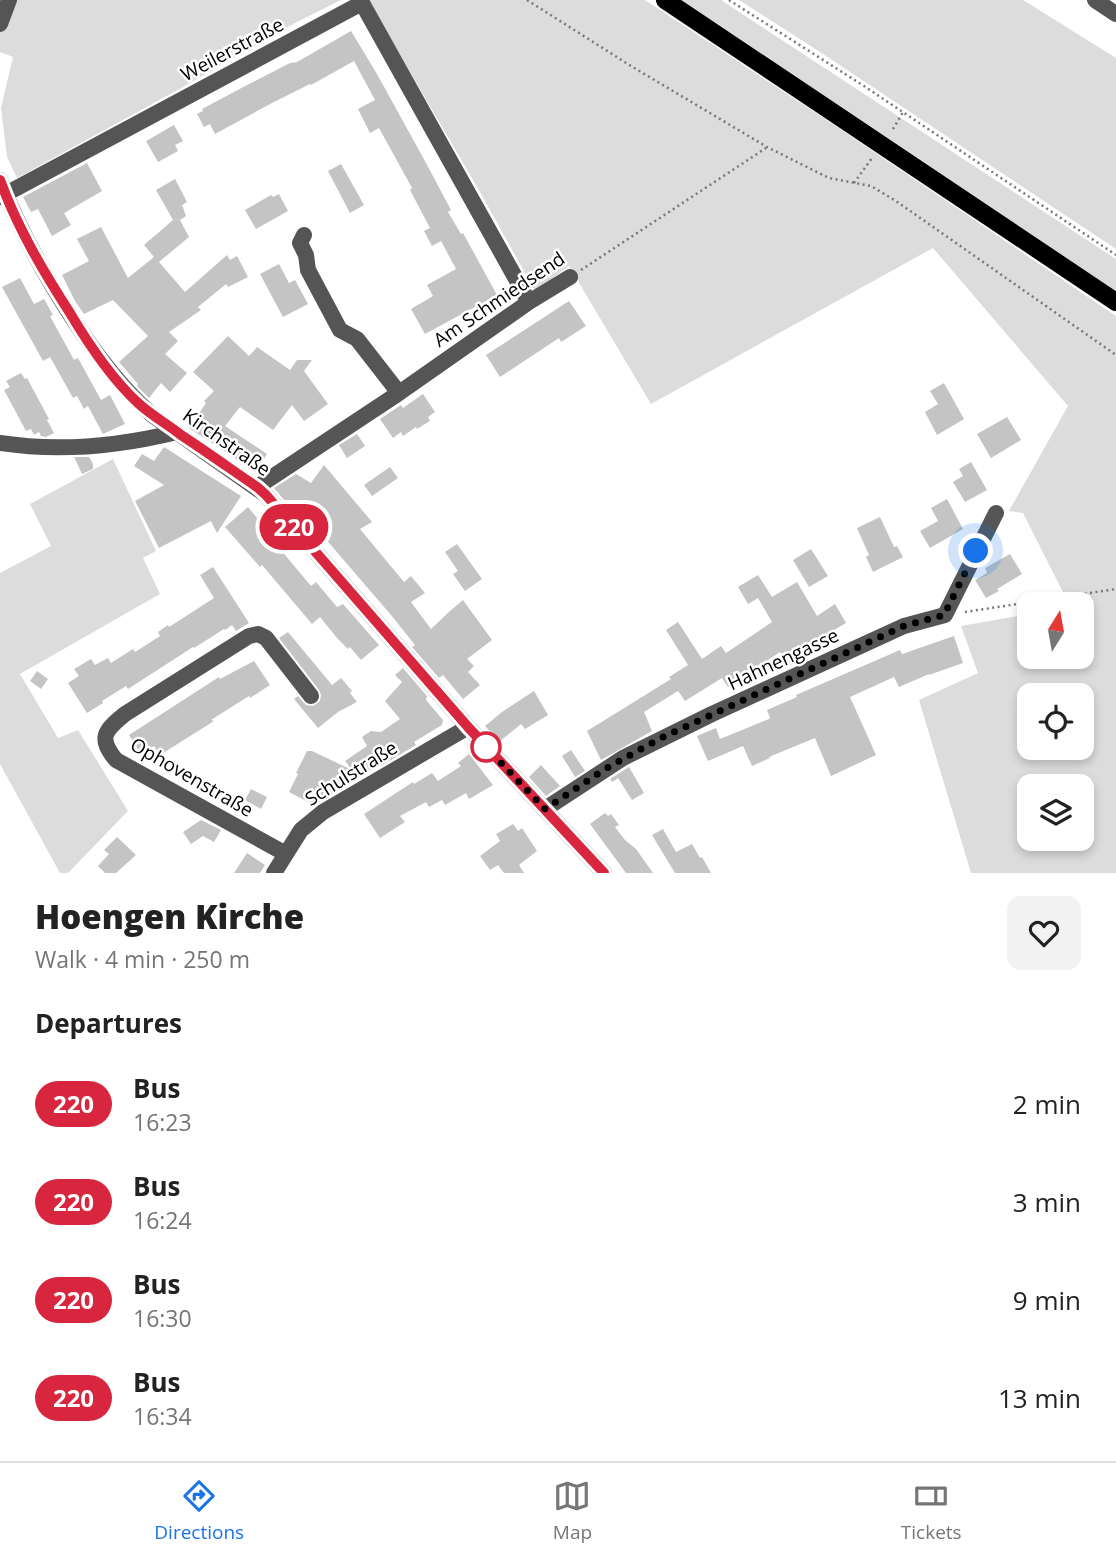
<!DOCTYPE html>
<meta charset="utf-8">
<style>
:root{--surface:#fff;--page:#f2f2f2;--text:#222;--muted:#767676;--line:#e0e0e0;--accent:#1a73e8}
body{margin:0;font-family:"Open Sans",sans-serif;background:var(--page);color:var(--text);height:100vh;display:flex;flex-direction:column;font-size:26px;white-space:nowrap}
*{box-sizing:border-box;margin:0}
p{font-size:23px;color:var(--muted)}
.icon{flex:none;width:38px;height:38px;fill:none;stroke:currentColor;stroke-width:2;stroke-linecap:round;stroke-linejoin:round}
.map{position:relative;height:873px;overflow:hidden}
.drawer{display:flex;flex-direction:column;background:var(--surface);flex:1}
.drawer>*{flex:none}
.badge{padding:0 14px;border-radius:23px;font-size:24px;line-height:46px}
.needle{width:46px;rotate:11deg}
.tools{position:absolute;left:1017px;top:592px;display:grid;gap:14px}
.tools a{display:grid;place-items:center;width:77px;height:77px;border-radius:14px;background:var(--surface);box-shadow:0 4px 10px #0003;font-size:35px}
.you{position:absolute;width:35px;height:35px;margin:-18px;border:5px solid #fff;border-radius:50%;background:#1a73e8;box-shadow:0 0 0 10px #1a73e833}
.map>.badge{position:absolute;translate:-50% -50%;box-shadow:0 0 0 4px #fff}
h2{padding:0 35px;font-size:26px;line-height:63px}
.round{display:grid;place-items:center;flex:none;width:74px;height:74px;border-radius:14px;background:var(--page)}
.overview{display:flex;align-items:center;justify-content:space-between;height:119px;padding:0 35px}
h1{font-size:33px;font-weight:800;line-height:52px}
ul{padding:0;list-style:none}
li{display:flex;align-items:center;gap:21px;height:98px;padding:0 35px}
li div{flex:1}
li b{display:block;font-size:26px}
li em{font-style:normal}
li .badge{min-width:77px;font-weight:700;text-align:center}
.menu{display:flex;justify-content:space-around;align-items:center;height:98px;border-top:2px solid var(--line);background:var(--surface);font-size:19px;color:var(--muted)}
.menu a{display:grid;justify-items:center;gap:4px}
.menu .on{color:var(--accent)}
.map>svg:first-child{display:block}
.green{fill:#dcdcdc;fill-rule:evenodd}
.building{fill:#c4c4c4}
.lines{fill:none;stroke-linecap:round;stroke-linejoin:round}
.major-casing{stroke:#dbdbdb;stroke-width:19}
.path{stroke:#777;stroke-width:2.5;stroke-dasharray:2 3.5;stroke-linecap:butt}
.minor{stroke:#555;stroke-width:16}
.major{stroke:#000;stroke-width:18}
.line-casing{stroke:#fff;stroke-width:16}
.line{stroke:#d7263d;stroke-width:10}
.walk{stroke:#000;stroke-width:7;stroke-dasharray:0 12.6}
.stop-dot{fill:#fff;stroke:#d7263d;stroke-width:3.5}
.labels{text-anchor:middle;stroke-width:5;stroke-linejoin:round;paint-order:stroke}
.street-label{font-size:19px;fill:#000;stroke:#fff}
</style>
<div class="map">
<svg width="1116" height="873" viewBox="0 0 1116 873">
<rect width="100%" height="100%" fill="#fff"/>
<!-- green -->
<path class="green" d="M 0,0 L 341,0 L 293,24 L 183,87 L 17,178 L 7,157 L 1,108 L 13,57 L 0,52 Z
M 368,0 L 645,0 L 834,125 L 1116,316 L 1116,873 L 971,873 L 919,700 L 978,673 L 961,626 L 1029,614 L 1029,656 L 1082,656 L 1082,604 L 1069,604 L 1023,513 L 1009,511 L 1068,406 L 933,248 L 651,404 L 569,266 L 535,291 L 480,192 ZM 1029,695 L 1082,695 L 1082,747 L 1029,747 ZM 1029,786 L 1082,786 L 1082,838 L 1029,838 Z
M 680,0 L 721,0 L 1116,259 L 1116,294 L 920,159 Z
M 739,0 L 1023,0 L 1116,58 L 1116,249 L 820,52 Z
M 113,459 L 156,551 L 143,558 L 160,594 L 20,674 L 58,738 L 78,730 L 128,811 L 68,873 L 60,873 L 0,764 L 0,573 L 51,546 L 30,504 Z"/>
<!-- building -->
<path class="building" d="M 351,31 L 377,74 L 426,163 L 451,210 L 448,212 L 461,234 L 463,233 L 497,295 L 425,334 L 411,309 L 433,296 L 427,285 L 456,269 L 441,241 L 432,246 L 424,231 L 430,228 L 410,190 L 412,188 L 379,128 L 370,133 L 358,109 L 375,100 L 354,61 L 311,85 L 310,84 L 272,103 L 215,134 L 210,124 L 204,127 L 197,114 L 203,111 L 202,109 L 247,85 L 290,63 L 297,62 Z
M 174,125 L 183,141 L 175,145 L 178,151 L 158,162 L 146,141 Z
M 87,163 L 102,191 L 64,213 L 71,225 L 52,236 L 38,209 L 31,212 L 23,197 Z
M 341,164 L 364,205 L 350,213 L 328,171 Z
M 175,179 L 187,202 L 182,205 L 186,216 L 180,220 L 189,237 L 159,262 L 185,292 L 227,255 L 230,260 L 237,256 L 248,277 L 228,287 L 226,284 L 198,307 L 201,310 L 169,332 L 178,341 L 165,354 L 187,373 L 170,392 L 161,383 L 149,398 L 137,386 L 138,384 L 119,362 L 148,336 L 113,300 L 84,314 L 75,301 L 62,275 L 89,261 L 77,239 L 101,227 L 128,278 L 154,257 L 144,245 L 173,220 L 156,190 Z
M 279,194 L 288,211 L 256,229 L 245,210 L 271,195 L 273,197 Z
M 279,264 L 289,283 L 295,280 L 308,304 L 283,317 L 260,274 Z
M 20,278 L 34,304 L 44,299 L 53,315 L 50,316 L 74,360 L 78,358 L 101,400 L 110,395 L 125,424 L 103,434 L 88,406 L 84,409 L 77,396 L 73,398 L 50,357 L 43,361 L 2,287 Z
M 569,301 L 586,326 L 561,342 L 559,338 L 500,377 L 486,355 Z
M 228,336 L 249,356 L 257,347 L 290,370 L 297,360 L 312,360 L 304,371 L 328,404 L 304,421 L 292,405 L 273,430 L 240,407 L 225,426 L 267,454 L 256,472 L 189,428 L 206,403 L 204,401 L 214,391 L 193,372 Z
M 21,373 L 25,379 L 27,378 L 49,419 L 47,420 L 54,433 L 46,437 L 41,436 L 39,432 L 34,435 L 31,429 L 26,431 L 4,390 L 10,387 L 6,381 Z
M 944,383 L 964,419 L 937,435 L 925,412 L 938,404 L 930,391 Z
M 423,394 L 435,412 L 428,417 L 430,421 L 417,429 L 416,427 L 403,436 L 401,432 L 393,438 L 380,419 L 401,405 L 403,408 Z
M 1007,417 L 1021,440 L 991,458 L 977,434 Z
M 357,434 L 365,446 L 347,458 L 339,445 Z
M 164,447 L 241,496 L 217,533 L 211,521 L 159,548 L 135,501 L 164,485 L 134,466 L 142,454 L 154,461 Z
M 74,457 L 89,457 L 93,464 L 93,469 L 82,474 Z
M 971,462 L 987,490 L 965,502 L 953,482 L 963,476 L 959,469 Z
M 324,465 L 372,522 L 360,529 L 404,582 L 411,576 L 425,593 L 411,602 L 431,629 L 450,611 L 463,600 L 492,640 L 467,659 L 474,666 L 468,672 L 480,685 L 463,699 L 443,675 L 439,678 L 412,647 L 415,645 L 391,615 L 311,522 L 307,524 L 301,520 L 274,488 L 296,474 L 311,483 Z
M 390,467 L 398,478 L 372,496 L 364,485 Z
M 947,499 L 963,529 L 930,548 L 920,531 L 938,521 L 931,508 Z
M 248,507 L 267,530 L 265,531 L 311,586 L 316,582 L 337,607 L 343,604 L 379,645 L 361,660 L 350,647 L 348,649 L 337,638 L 320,617 L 312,624 L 262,565 L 260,567 L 225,527 Z
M 880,517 L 894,547 L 897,546 L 903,557 L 873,572 L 866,557 L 869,555 L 857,528 Z
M 457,544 L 482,579 L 465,591 L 453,574 L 458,571 L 445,552 Z
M 811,549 L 828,576 L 809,587 L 793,560 Z
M 1010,554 L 1022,574 L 997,589 L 999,591 L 986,598 L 975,580 L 987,573 L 985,568 Z
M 213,567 L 249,623 L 236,631 L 232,625 L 225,630 L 224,629 L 194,648 L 193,647 L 128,689 L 126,686 L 102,701 L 103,703 L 87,713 L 68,683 L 79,676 L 74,669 L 91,659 L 95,665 L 108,658 L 111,663 L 133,649 L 135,652 L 160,636 L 158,632 L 168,625 L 169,627 L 214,598 L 200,575 Z
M 758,575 L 772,597 L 797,582 L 817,616 L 835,604 L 846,623 L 829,633 L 836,643 L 788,666 L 780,652 L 728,687 L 722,678 L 685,701 L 678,691 L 644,712 L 652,731 L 601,760 L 587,731 L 671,679 L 669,677 L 688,665 L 666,630 L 678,622 L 702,659 L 721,646 L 726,653 L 772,622 L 758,598 L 748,604 L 738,587 Z
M 288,632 L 332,685 L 341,678 L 352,691 L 350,693 L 357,702 L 338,712 L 318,728 L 294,699 L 298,696 L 306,705 L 313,706 L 320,701 L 321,695 L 319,690 L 279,638 Z
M 954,636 L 963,663 L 929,675 L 929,674 L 899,687 L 894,677 L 850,697 L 876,755 L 831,776 L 815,738 L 769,757 L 770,758 L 752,766 L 743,746 L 708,761 L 697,736 L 716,728 L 720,739 L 769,719 L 770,718 L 767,710 L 797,697 L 796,695 L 826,682 L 900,650 L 902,654 Z
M 254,661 L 270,685 L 250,698 L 249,696 L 211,720 L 214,721 L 160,755 L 154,746 L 141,754 L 129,735 L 219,677 L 220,679 Z
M 403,668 L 427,696 L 426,700 L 443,720 L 442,725 L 414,742 L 416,745 L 381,766 L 380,764 L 316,804 L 314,801 L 310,803 L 289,792 L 298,774 L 296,773 L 307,751 L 312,751 L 352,770 L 345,761 L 367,746 L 362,737 L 371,731 L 381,732 L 400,719 L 385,701 L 402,682 L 395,675 Z
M 37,671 L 48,679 L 41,689 L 30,681 Z
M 534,691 L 548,715 L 525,729 L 521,724 L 499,742 L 485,726 L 502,712 Z
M 571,750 L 585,771 L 575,777 L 562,756 Z
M 469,754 L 493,785 L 469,799 L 466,793 L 445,805 L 442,800 L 429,807 L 426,802 L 400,816 L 405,822 L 380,838 L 364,814 L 413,782 L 414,784 L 432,773 L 438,781 L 461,766 L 458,763 Z
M 541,765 L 560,786 L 546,796 L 529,777 Z
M 629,767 L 644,793 L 632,800 L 618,778 L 612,782 L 610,779 Z
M 251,789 L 267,797 L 261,809 L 245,800 Z
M 605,813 L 608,816 L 611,814 L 619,825 L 615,827 L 625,840 L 636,849 L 653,873 L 626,873 L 590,824 Z
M 201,820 L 221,830 L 214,842 L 203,836 L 191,844 L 183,832 Z
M 513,824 L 518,831 L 522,828 L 537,851 L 519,865 L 524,873 L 504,873 L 498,865 L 490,870 L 480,856 L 500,841 L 496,834 Z
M 663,829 L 676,852 L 692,844 L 700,858 L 702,857 L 711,873 L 675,873 L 652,835 Z
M 117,837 L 136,855 L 116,873 L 105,873 L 98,866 L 109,854 L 104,850 Z
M 247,853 L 265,865 L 260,873 L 234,873 Z"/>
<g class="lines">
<defs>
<path id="major" d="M 665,0 L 1116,302"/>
</defs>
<!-- major casing -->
<use href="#major" class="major-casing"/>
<!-- path -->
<path class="path" d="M 527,0 L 631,66 L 767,147 L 829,178 L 871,186 L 896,201 L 1116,355
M 729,0 L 864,86 L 1116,255
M 893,129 L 903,112
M 854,183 L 872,158
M 581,270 L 766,148
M 965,612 L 1116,589"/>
<!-- minor -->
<path class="minor" d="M 1095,0 L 1116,14
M 0,24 L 9,0
M 0,180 C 14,217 33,253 53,287 C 81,333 111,379 152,415 L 266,495 L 468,727 L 604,873
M 0,197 L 362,3 L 529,302
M 304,235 L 300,243 L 306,255 L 308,270 L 340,330 L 357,339 L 399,393
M 0,443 C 58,452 120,446 177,432
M 257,487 L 399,393 L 529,302 L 570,277
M 545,809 L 623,758 L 712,714 L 904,626 L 945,615 L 996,513
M 286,854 L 116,760 C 98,738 104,731 125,714 L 249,636 L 258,634 L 266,638 L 311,696
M 274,873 L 301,830 L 323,812 L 468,727"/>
<!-- major -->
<use href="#major" class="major"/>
</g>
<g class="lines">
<defs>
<path id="line" d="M 0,180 C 17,227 43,271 70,313 C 89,345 111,378 138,403 C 151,415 167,424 181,435 C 207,452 232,470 257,487 L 266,495 L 468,727 L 604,873"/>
</defs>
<!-- line casing -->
<use href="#line" class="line-casing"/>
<!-- line -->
<use href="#line" class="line"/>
<!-- walk -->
<path class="walk" d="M 486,747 L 485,746 L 545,809 L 605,769 L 661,738 L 904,626 L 944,615 L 976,551"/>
</g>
<!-- markers -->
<circle class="stop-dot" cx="486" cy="747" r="14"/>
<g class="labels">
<!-- street labels -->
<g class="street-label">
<text transform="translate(232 49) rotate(-28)" y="7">Weilerstraße</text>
<text transform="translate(499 299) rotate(-34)" y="7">Am Schmiedsend</text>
<text transform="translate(227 442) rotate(35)" y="7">Kirchstraße</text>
<text transform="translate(783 659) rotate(-25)" y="7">Hahnengasse</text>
<text transform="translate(351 773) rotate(-32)" y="7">Schulstraße</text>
<text transform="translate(192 777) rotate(30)" y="7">Ophovenstraße</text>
</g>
</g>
</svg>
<div class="tools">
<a><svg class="needle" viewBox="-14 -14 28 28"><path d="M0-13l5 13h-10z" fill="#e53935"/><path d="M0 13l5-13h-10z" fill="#767676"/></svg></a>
<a><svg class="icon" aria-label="locate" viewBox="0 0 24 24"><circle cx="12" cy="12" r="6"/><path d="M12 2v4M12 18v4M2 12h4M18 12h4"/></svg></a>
<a><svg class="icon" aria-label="layers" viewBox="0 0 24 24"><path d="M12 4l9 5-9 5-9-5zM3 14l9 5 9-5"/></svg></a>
</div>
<div class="you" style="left:976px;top:551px"></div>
<b class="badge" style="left:294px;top:527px;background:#d7263d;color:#fff">220</b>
</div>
<section class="drawer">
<div class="overview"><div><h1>Hoengen Kirche</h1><p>Walk · 4 min · 250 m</p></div><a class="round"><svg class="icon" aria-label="heart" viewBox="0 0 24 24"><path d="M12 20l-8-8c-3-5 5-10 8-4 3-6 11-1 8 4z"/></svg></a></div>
<h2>Departures</h2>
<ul>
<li><span class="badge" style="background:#d7263d;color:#fff">220</span><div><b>Bus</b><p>16:23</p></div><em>2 min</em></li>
<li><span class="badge" style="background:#d7263d;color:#fff">220</span><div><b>Bus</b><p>16:24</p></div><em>3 min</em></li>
<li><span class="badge" style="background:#d7263d;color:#fff">220</span><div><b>Bus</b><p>16:30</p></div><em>9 min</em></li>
<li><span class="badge" style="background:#d7263d;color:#fff">220</span><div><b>Bus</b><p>16:34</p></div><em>13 min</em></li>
</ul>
</section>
<nav class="menu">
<a class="on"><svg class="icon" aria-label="directions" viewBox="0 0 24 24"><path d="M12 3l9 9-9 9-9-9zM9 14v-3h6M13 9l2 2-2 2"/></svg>Directions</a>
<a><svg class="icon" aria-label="map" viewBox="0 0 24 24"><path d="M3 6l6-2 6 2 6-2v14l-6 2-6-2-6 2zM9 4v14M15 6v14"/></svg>Map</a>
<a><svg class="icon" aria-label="tickets" viewBox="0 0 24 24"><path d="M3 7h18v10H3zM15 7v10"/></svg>Tickets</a>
</nav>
